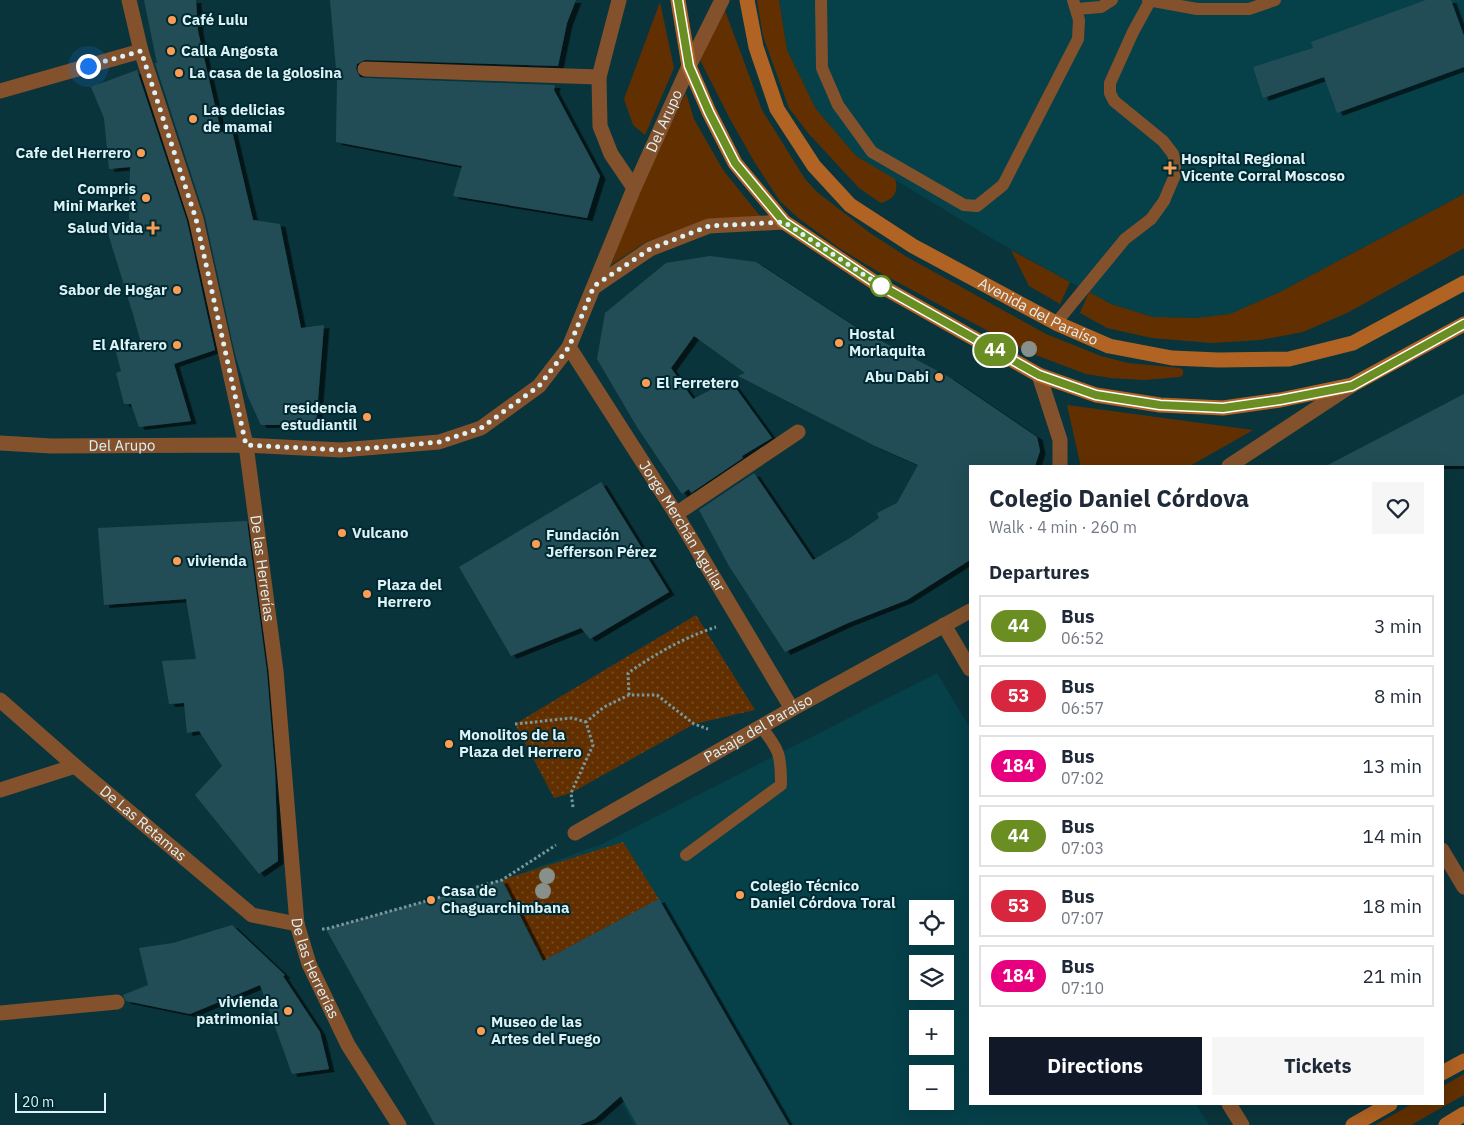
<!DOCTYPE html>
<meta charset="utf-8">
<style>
:root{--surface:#fff;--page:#f6f6f7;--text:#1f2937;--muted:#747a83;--line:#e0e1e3;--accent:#111827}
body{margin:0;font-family:"IBM Plex Sans",sans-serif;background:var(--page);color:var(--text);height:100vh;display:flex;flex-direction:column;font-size:19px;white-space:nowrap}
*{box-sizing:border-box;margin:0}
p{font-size:16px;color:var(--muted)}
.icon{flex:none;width:28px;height:28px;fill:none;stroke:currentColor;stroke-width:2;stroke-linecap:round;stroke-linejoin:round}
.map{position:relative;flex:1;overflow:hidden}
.panel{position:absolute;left:969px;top:465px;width:475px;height:640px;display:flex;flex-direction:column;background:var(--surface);border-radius:0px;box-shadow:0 5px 20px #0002}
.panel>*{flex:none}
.badge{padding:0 10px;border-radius:16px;font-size:18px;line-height:32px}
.tools{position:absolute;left:909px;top:900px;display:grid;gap:10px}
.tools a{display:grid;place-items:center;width:45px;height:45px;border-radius:0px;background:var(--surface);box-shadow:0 5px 20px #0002;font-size:25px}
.scale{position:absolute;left:15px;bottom:12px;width:91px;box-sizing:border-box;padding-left:5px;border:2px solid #ddf2f6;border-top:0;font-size:14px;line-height:18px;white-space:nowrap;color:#ddf2f6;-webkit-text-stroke:4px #002a31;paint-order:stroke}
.you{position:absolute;width:25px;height:25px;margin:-12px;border:4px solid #fff;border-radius:50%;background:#1a73e8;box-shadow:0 0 0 8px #1a73e833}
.map>.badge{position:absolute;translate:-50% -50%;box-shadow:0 0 0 2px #fff}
h2{padding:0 20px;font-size:19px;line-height:45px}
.round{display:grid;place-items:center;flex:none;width:52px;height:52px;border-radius:0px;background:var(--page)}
.summary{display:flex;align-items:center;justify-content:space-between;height:85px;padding:0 20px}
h1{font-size:24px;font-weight:800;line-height:38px}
.action{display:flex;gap:10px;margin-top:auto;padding:10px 20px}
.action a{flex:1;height:58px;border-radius:0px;background:var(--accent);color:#fff;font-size:20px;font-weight:800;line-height:58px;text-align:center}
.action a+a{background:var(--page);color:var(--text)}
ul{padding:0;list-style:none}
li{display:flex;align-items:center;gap:15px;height:62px;margin:0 10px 8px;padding:0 10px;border:2px solid var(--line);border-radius:0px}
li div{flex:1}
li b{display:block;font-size:19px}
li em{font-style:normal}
li .badge{min-width:55px;font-weight:700;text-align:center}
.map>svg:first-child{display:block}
.built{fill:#064049;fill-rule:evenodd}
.green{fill:#623000}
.park{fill:url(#park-dots)}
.building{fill:#234e57;filter:url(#shadow)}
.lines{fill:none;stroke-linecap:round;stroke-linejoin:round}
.path{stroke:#79989e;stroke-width:3;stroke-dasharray:2.5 2.5;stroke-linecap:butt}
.service{stroke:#83522d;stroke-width:12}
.minor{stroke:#83522d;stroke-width:15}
.secondary{stroke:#b16323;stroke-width:15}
.tree{fill:#88908b}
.line-casing{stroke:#fff;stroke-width:11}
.line{stroke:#6b8e23;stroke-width:8}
.walk{stroke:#ddf2f6;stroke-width:5;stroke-dasharray:0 9}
.poi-dot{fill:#fd9d54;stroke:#002a31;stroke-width:2}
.stop-dot{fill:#fff;stroke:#6b8e23;stroke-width:2.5}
.labels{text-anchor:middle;stroke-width:4;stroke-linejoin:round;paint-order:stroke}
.poi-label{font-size:15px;font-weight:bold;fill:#ddf2f6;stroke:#002a31;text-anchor:start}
.street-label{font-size:15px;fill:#ddf2f6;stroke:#002a31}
</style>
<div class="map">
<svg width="1464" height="1125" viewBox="0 0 1464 1125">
<defs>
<pattern id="park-dots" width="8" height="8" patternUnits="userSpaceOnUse" patternTransform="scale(1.25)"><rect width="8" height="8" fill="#623000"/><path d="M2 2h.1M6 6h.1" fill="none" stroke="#784e26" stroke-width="1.8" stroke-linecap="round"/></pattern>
<filter id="shadow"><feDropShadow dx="5.5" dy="3" stdDeviation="0" flood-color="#0009"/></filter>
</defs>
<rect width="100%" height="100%" fill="#0a343b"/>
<!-- built -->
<path class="built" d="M 779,0 L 1464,0 L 1464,194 L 1280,292 L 1230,314 L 1196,318 L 1153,317 L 1111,304 L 1070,282 L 991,238 L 856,156 L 816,109 L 787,50 Z
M 937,673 L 970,728 L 970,1104 L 1196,1104 L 1209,1125 L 634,1125 L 502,880 L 602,844 ZM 918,909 L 945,909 L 945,936 L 918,936 ZM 918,964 L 945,964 L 945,991 L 918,991 ZM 918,1019 L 945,1019 L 945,1046 L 918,1046 ZM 918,1074 L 945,1074 L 945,1101 L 918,1101 Z"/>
<!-- green -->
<path class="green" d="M 757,0 L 779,0 L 787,50 L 816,109 L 856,156 L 895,179 C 899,191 894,200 881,203 L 859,188 L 808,133 L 789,108 L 763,36 Z
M 660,2 L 674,68 L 645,135 L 633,125 L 624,99 Z
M 724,8 L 762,110 L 805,179 L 817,192 L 870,233 L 907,257 L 1046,334 L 1101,356 L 1128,363 L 1180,368 L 1183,370 L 1183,375 L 1180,377 L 1144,380 L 1111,378 L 1086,374 L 1025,351 L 877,271 L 839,248 L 797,217 L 780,201 L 755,163 L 730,119 L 699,58 Z
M 686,93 L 694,119 L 723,170 L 760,216 L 707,220 L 646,242 L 611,265 L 639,190 Z
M 1464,194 L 1464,248 L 1349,312 L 1303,332 L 1260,340 L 1212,343 L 1152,338 L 1107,328 L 1080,313 L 1089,292 L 1111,304 L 1153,317 L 1196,318 L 1230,314 L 1280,292 Z
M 1011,250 L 1070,282 L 1060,304 L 1029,286 Z
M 1067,405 L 1253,430 L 1190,466 L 1080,466 L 1080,463 Z
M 1464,1074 L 1464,1095 L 1411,1125 L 1375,1125 L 1412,1104 L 1442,1104 L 1443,1086 Z"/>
<!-- park -->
<path class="park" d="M 696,615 L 755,710 L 694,724 L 571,793 L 554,798 L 515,724 Z
M 623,842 L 659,899 L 543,961 L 502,880 Z"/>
<!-- building -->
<path class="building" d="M 144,0 L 196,0 L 198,31 L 221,132 L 232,131 L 253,220 L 280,224 L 301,328 L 324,325 L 316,425 L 261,425 L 248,397 L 235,354 L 205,217 L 155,63 L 157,63 Z
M 330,0 L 576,0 L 567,23 L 558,66 L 365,60 L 357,64 L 356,69 L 360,77 L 365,78 L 555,85 L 554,90 L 600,176 L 587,218 L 453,196 L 462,166 L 336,142 L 337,80 Z
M 1426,0 L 1451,0 L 1464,36 L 1464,67 L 1337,113 L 1324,77 L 1263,98 L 1253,67 L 1313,48 L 1311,42 Z
M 137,70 L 187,221 L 215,350 L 174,364 L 191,421 L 139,427 L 131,404 L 124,404 L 116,373 L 121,371 L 114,345 L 141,343 L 133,314 L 106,227 L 129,221 L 130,167 L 109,169 L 104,118 L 91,87 Z
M 710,256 L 756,262 L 857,328 L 949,377 L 1037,437 L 1040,451 L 1035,466 L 970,466 L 970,560 L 907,600 L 848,623 L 785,652 L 729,566 L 699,510 L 754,473 L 813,560 L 850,538 L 879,518 L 877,513 L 897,503 L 918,465 L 875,446 L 738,376 L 745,373 L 694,336 L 671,368 L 693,399 L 730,380 L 772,438 L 742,456 L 743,458 L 691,493 L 689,489 L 682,494 L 637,427 L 597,359 L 605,313 L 666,263 Z
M 1464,394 L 1464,466 L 1326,466 Z
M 601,482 L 669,592 L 590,639 L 581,628 L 511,656 L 459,567 Z
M 247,521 L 267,672 L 275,770 L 278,861 L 259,874 L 195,795 L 222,766 L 199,731 L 187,733 L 184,703 L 169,704 L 162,661 L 196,659 L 186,599 L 104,605 L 98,528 Z
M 502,880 L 543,961 L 659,899 L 789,1125 L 637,1125 L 621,1096 L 595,1119 L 580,1125 L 435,1125 L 326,929 Z
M 232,925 L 285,975 L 283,976 L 320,1032 L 329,1069 L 292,1074 L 260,985 L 190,1014 L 126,1001 L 123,995 L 148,985 L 139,948 L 173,943 Z"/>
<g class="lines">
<!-- path -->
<path class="path" d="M 629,695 L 628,673 C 655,654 683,638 716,627
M 515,724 L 572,718 L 586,722
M 573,807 L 571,793 L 593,745 L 586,722 L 604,707 L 629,695 L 657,695 L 694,724 L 708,729
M 322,929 L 326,929 L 502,880 L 556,845"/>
<!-- service -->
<path class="service" d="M 821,0 L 822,68 L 838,105 L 872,152 L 964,205 L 977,206 L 1003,185 L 1078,39 L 1079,20 L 1073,0
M 1148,0 L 1197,9 L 1249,9 L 1275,0
M 1076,9 L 1101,7 L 1112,0
M 1056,323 L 1125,239 L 1151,219 L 1164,201 L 1175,175 L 1175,163 L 1173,154 L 1163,141 L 1114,101 L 1110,93 L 1110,83 L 1133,32 L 1150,1
M 686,855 L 781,785 C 781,756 780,750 761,727"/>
<!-- minor -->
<g class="minor">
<path id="s1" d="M 129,0 L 141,51 L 196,219 L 246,445 L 276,671 L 297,924 L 309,964 L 348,1045 L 399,1125"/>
<path d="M 619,0 L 599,77 L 600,126 L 611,154 L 634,188"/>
<path d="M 365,69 L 599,77"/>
<path d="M 0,91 L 141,51"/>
<path d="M 594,287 L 650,249 L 709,226 L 784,222"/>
<path id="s2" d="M 569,347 L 676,514 L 792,709"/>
<path d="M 1039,375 L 1060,440 L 1060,466"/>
<path id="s3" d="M 0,443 L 51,446 L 246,445 L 341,450 L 439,442 L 481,428 L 539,386 L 569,347 L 634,188 L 689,66 L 722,0"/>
<path d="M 1229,466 L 1352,385"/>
<path d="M 676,514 L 798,432"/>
<path d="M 944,625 L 970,669"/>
<path id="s4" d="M 0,700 L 75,766 L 252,915 L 297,924"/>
<path d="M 0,790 L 75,766"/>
<path id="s5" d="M 575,833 L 792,709 L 970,611"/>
<path d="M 1442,850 L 1464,887"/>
<path d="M 0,1013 L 117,1002"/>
<path d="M 1229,1104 L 1242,1125"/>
</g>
<!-- secondary -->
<g class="secondary">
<path d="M 678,0 L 689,66 L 709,112 L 735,163 L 784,222 L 874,282 L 1039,375 L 1096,395 L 1160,405 L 1223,408 L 1280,400 L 1352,385 L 1464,324"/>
<path id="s6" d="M 747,0 L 756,47 L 777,109 L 814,166 L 850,205 L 913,246 L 1056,323 L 1109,346 L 1172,358 L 1218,360 L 1289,359 L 1353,343 L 1464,283"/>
<path d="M 1442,1073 L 1464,1061"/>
<path d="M 1353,1125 L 1390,1104"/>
<path d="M 1446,1125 L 1464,1114"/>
</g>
</g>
<!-- trees -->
<g class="tree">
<circle cx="1029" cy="349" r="8"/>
<circle cx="547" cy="876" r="8"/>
<circle cx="543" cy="891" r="8"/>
</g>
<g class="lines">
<defs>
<path id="line" d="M 678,0 L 689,66 L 709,112 L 735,163 L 784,222 L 874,282 L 1039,375 L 1096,395 L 1160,405 L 1223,408 L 1280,400 L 1352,386 L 1464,324"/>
</defs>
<!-- line casing -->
<use href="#line" class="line-casing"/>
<!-- line -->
<use href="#line" class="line"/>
<!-- walk -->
<path class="walk" d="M 88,66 L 141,51 L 196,219 L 246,445 L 341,450 L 398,446 L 439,442 L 481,428 L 539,386 L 569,347 L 594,286 L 650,249 L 709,226 L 784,222 L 881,286"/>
</g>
<!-- markers -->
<g class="poi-dot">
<circle cx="172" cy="20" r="5"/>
<circle cx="171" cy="51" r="5"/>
<circle cx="179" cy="73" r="5"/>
<circle cx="193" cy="119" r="5"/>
<circle cx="141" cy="153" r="5"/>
<path d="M1167.5 160.5h5v5h5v5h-5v5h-5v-5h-5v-5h5z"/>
<circle cx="146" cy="198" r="5"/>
<path d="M150.5 220.5h5v5h5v5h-5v5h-5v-5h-5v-5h5z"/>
<circle cx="177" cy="290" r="5"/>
<circle cx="839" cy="343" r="5"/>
<circle cx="177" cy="345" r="5"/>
<circle cx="939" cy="377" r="5"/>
<circle cx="646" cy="383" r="5"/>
<circle cx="367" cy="417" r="5"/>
<circle cx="342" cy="533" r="5"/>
<circle cx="536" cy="544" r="5"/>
<circle cx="177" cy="561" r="5"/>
<circle cx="367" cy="594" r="5"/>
<circle cx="449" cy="744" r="5"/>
<circle cx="740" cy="895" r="5"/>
<circle cx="431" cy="900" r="5"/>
<circle cx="288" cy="1011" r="5"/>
<circle cx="481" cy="1031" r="5"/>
</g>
<circle class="stop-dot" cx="881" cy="286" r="10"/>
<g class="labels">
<!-- poi labels -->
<g class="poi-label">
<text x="182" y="25">Café Lulu</text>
<text x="181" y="56">Calla Angosta</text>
<text x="189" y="78">La casa de la golosina</text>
<text x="203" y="115">Las delicias<tspan x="203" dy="17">de mamai</tspan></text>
<text x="131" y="158" text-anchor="end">Cafe del Herrero</text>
<text x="1181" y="164">Hospital Regional<tspan x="1181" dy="17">Vicente Corral Moscoso</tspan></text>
<text x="136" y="194" text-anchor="end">Compris<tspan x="136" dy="17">Mini Market</tspan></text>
<text x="143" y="233" text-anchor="end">Salud Vida</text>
<text x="167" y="295" text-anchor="end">Sabor de Hogar</text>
<text x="849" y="339">Hostal<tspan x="849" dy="17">Morlaquita</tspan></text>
<text x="167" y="350" text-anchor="end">El Alfarero</text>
<text x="929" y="382" text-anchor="end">Abu Dabi</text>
<text x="656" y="388">El Ferretero</text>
<text x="357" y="413" text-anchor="end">residencia<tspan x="357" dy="17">estudiantil</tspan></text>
<text x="352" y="538">Vulcano</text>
<text x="546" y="540">Fundación<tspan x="546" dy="17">Jefferson Pérez</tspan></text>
<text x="187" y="566">vivienda</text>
<text x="377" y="590">Plaza del<tspan x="377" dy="17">Herrero</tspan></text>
<text x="459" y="740">Monolitos de la<tspan x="459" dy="17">Plaza del Herrero</tspan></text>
<text x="750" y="891">Colegio Técnico<tspan x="750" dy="17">Daniel Córdova Toral</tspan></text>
<text x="441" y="896">Casa de<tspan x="441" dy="17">Chaguarchimbana</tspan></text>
<text x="278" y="1007" text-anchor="end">vivienda<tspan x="278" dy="17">patrimonial</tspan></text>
<text x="491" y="1027">Museo de las<tspan x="491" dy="17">Artes del Fuego</tspan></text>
</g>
<!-- street labels -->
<g class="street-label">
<text dy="5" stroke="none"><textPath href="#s3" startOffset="850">Del Arupo</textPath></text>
<text dy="5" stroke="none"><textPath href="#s6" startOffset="451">Avenida del Paraíso</textPath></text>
<text dy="5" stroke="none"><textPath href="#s3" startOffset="122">Del Arupo</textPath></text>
<text dy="5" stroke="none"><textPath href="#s2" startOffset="212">Jorge Merchán Aguilar</textPath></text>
<text dy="5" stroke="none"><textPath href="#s1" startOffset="585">De las Herrerías</textPath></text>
<text dy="5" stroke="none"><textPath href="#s5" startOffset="211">Pasaje del Paraíso</textPath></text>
<text dy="5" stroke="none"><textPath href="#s4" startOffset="189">De Las Retamas</textPath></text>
<text dy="5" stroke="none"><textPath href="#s1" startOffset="990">De las Herrerías</textPath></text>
</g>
</g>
</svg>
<div class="tools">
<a><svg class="icon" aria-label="locate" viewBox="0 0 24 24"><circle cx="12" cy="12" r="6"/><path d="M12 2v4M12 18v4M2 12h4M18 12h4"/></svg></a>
<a><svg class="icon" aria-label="layers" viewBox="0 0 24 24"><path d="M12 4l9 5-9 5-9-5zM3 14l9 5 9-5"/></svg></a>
<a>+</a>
<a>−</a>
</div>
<div class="scale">20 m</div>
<div class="you" style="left:88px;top:66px"></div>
<b class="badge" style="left:995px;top:350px;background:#6b8e23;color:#fff">44</b>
<section class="panel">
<div class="summary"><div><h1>Colegio Daniel Córdova</h1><p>Walk · 4 min · 260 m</p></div><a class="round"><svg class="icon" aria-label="heart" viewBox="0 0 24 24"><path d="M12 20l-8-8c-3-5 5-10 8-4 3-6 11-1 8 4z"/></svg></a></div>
<h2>Departures</h2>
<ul>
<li><span class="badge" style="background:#6b8e23;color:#fff">44</span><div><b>Bus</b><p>06:52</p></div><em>3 min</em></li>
<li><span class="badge" style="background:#d7263d;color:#fff">53</span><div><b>Bus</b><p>06:57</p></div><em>8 min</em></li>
<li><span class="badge" style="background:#e6007e;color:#fff">184</span><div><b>Bus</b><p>07:02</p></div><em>13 min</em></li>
<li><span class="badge" style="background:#6b8e23;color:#fff">44</span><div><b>Bus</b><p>07:03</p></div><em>14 min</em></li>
<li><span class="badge" style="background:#d7263d;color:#fff">53</span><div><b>Bus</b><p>07:07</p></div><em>18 min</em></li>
<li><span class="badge" style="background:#e6007e;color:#fff">184</span><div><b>Bus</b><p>07:10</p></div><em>21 min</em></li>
</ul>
<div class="action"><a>Directions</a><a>Tickets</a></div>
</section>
</div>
